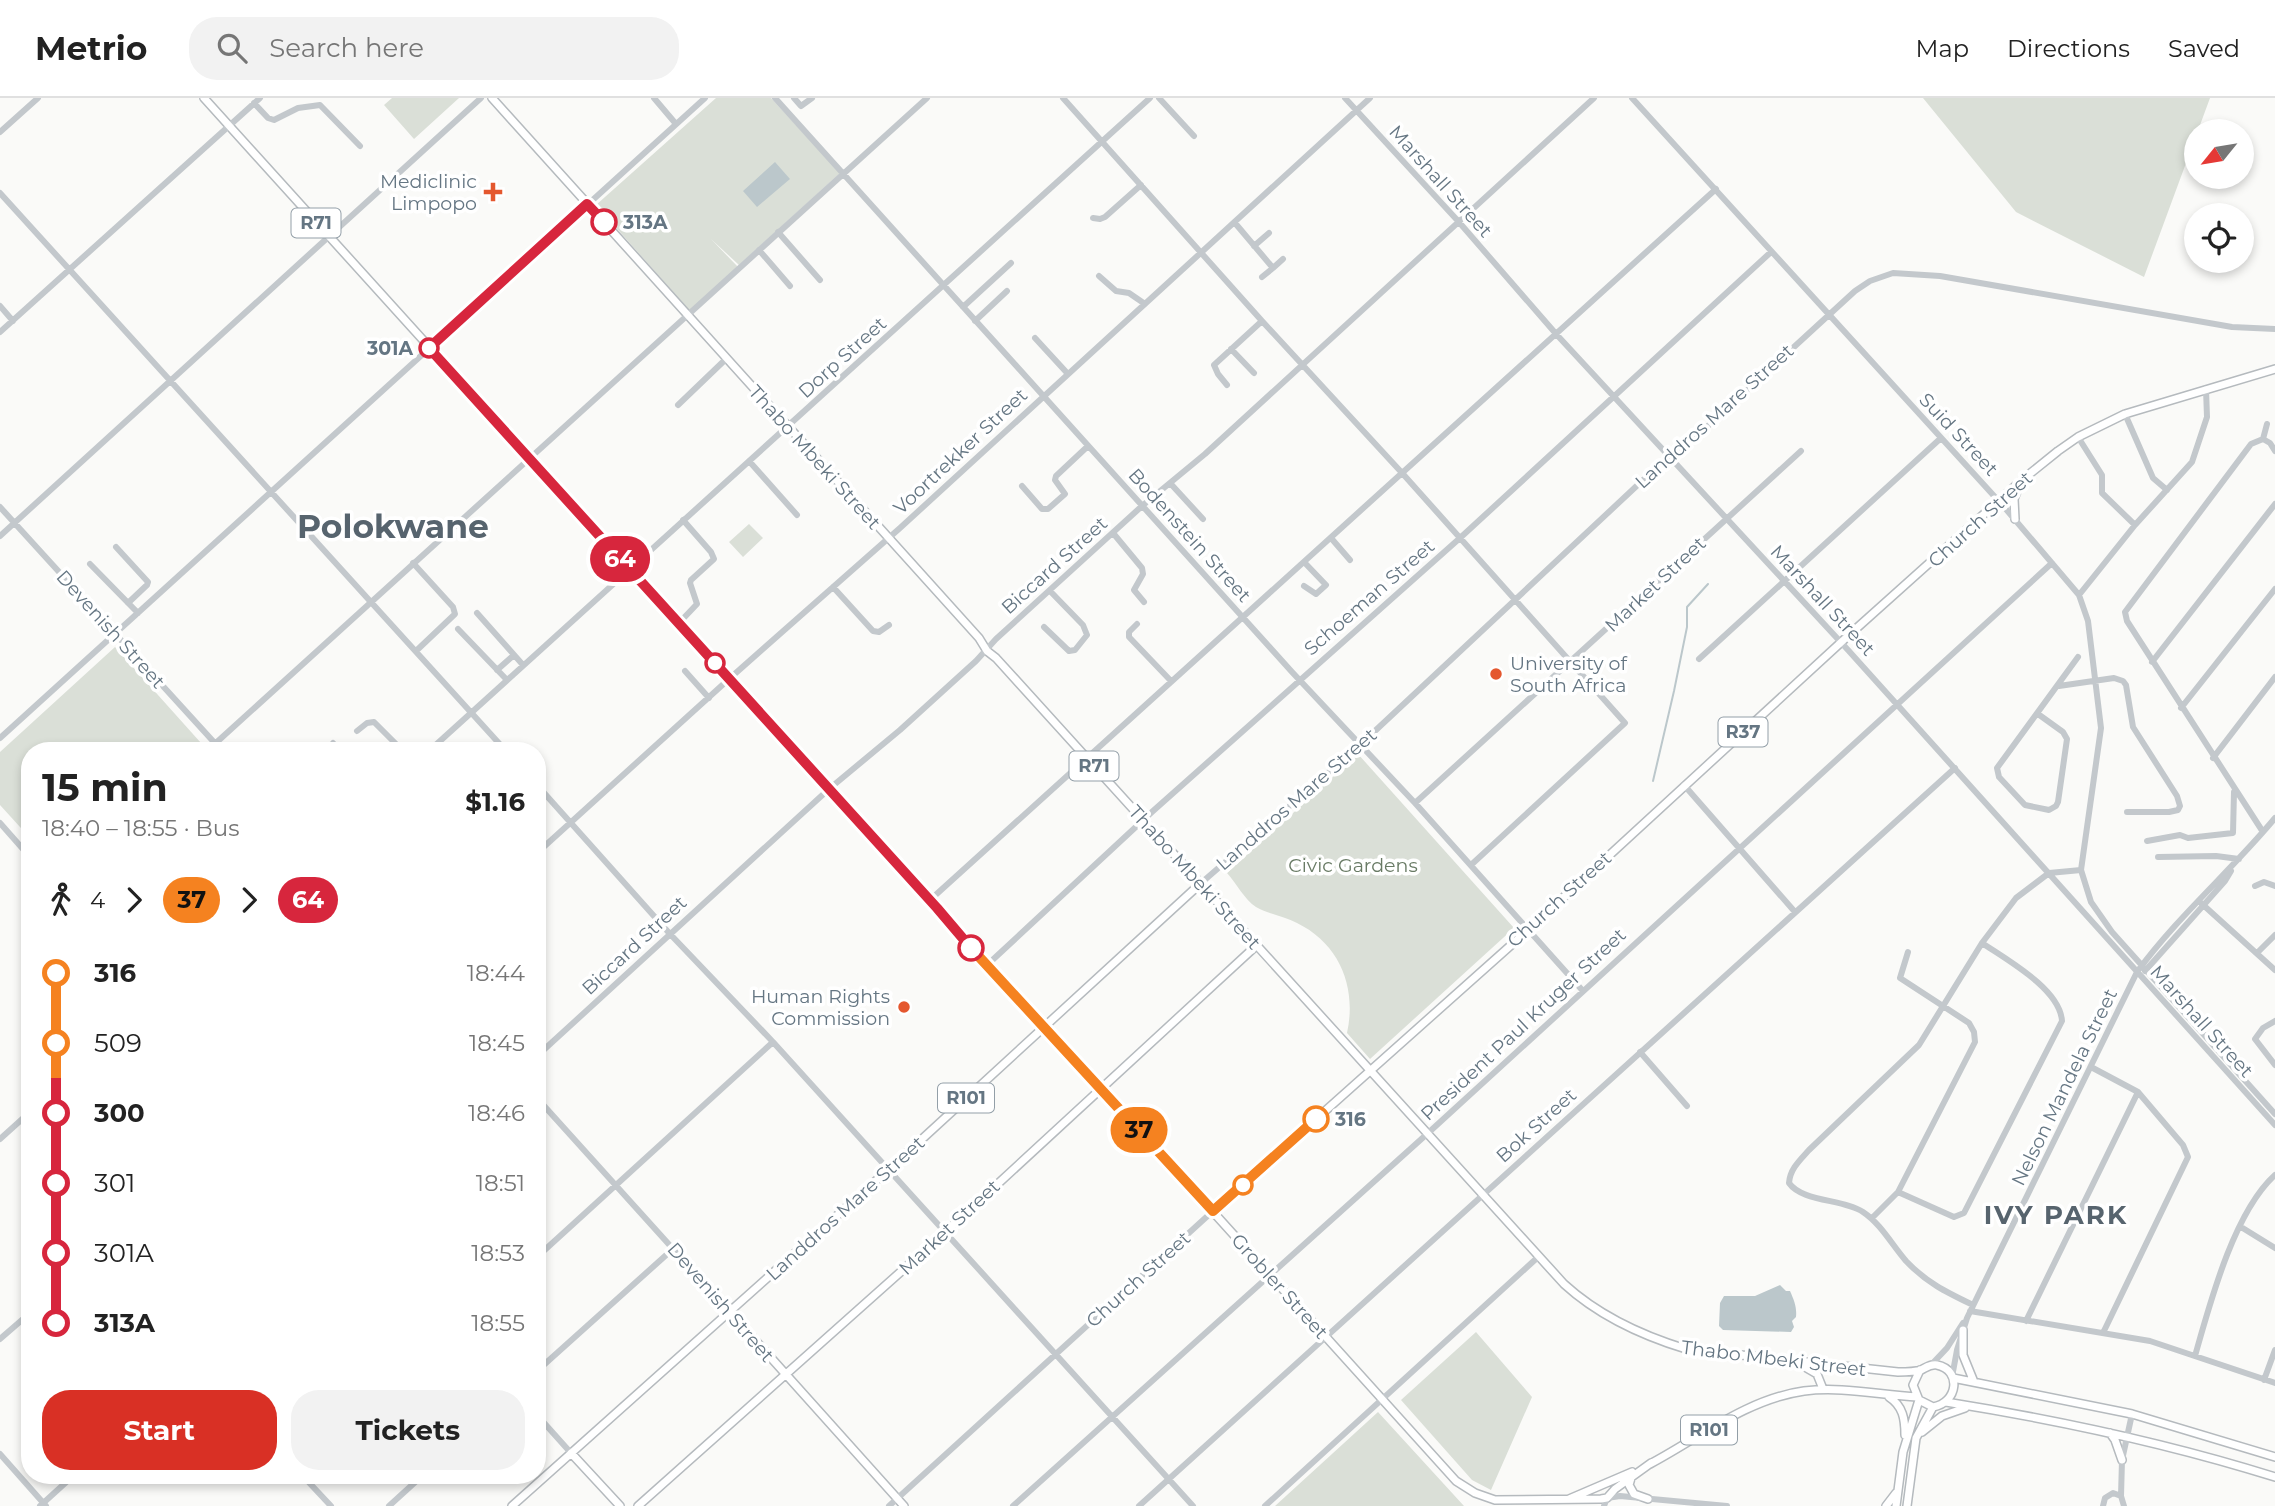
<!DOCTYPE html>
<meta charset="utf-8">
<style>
:root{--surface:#fff;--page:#f2f2f2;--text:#222;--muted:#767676;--line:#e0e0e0;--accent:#d93025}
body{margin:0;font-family:Montserrat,sans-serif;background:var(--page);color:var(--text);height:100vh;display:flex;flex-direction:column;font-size:26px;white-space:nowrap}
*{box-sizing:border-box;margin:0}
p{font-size:23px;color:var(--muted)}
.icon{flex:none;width:38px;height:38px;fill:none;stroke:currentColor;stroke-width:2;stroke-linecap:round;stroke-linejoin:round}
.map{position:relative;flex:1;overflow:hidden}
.details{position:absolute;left:21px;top:644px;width:525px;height:742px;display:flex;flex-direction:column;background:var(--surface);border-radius:28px;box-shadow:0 4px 10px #0003}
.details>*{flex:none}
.badge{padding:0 14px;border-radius:23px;font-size:24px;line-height:46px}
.needle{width:46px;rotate:240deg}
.tools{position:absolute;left:2184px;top:21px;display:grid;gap:14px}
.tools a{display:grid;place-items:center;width:70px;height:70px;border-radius:50%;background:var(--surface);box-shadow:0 4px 10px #0003;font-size:35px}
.map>.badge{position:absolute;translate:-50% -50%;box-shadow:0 0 0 4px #fff}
.legs{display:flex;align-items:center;gap:10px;height:77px;padding:0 21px;font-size:23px}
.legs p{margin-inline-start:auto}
.headline{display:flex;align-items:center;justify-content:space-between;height:119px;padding:0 21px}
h1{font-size:38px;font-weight:700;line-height:52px}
.action{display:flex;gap:14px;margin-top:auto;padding:14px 21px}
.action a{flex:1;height:80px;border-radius:28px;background:var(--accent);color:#fff;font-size:28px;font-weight:700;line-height:80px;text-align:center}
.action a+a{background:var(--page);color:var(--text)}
ul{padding:0 21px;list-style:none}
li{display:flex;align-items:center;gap:24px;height:70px;font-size:26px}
li i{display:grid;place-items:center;width:10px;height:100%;margin:0 9px;background:currentColor}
li i::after{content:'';width:18px;height:18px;margin:-9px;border:5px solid;border-radius:50%;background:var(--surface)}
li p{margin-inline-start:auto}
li:first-child i{background:linear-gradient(#0000 50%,currentColor 0)}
li:last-child i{background:linear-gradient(currentColor 50%,#0000 0)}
header{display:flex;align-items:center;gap:42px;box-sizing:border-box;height:98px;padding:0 35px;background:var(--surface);border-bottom:2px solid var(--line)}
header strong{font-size:33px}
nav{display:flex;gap:38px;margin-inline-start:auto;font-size:24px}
.search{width:490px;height:63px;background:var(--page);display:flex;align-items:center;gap:18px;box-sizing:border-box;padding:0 24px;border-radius:28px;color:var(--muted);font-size:26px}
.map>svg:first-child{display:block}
.green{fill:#dadfd7}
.water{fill:#bbc7cb}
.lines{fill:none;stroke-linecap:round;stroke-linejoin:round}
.stream{stroke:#bbc7cb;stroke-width:2}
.major-casing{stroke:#b5babe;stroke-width:10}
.minor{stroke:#c3c8cc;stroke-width:6}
.major{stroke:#fff;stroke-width:7}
.line-1-casing{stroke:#fff;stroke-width:16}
.line-2-casing{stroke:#fff;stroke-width:16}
.line-1{stroke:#f58220;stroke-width:10}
.line-2{stroke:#d7263d;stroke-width:10}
.poi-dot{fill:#e4572e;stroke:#fff;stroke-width:2.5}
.stop-2-dot{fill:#fff;stroke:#d7263d;stroke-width:3.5}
.stop-1-dot{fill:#fff;stroke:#f58220;stroke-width:3.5}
.labels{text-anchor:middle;stroke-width:7;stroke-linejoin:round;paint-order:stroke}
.shield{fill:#fff;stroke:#939fa8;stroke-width:2}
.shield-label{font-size:18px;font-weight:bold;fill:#657683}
.poi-label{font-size:19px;fill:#657683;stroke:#fff;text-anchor:end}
.street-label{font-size:19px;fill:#657683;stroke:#fff}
.stop-label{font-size:19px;font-weight:bold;fill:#657683;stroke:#fff;text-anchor:start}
.park-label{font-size:19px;fill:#687a64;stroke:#fff}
.district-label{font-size:26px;font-weight:bold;letter-spacing:2px;fill:#57646e;stroke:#fff}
.town-label{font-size:33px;font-weight:bold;fill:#57646e;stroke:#fff}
</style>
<header>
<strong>Metrio</strong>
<div class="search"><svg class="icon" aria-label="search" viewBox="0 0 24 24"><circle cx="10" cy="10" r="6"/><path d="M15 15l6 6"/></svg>Search here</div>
<nav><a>Map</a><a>Directions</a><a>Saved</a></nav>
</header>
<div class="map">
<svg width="2275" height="1408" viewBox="0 0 2275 1408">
<rect width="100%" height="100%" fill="#fafaf8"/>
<!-- green -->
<path class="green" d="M 392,0 L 459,0 L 414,41 L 384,7 Z
M 716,0 L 771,0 L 840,75 L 739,167 L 711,141 L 738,169 L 690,213 L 596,107 Z
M 1923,0 L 2210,0 L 2144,179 L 2016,114 Z
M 749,426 L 763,440 L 743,459 L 729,444 Z
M 115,549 L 201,645 L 193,653 L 30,653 L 30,740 L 0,707 L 0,654 Z
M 1358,656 L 1514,830 L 1370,961 L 1347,935 C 1357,890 1340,846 1297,825 C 1284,818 1268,816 1256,809 C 1245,802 1236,785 1227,775 Z
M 1476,1234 L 1532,1299 L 1491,1392 L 1472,1382 L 1401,1302 Z
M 1378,1314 L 1464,1408 L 1275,1408 Z"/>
<!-- water -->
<path class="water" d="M 775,64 L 790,81 L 757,109 L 743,93 Z
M 1780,1187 L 1786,1193 L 1790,1193 C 1794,1202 1797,1209 1796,1219 L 1792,1223 L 1794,1229 L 1791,1234 L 1723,1232 L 1719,1228 L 1720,1205 L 1724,1198 L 1755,1198 Z"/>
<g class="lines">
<!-- stream -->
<path class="stream" d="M 1653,683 L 1674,593 L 1687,529 L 1687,509 L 1708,486"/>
<defs>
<path id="major" d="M 204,0 L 937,810 L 986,868 L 1112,1002 L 1456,1383 L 1475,1395 L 1495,1402 L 1601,1401 L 1607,1400 L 1615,1391 L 1651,1365
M 492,0 L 979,540 L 987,553 L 996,560 L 1564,1186 C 1599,1218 1640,1237 1686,1251 L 1898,1274 C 1905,1274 1914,1274 1921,1272 C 1927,1269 1930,1266 1937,1267 C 1962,1272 1958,1305 1933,1309 L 1919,1302 L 1913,1287 L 1920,1272
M 2015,421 L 2014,401 L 2020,386
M 1213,1113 L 1528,832 L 1849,537 L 2022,382 L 2058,353 L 2078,339 L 2125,316 L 2275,271
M 729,1213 L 904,1408
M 1963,1232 L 1963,1257 L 1974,1284
M 1798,1265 L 1817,1276 L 1823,1291
M 1953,1280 L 2132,1316 L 2275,1359
M 1889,1299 C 1903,1308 1905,1321 1905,1337
M 1946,1304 C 2058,1322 2167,1345 2275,1379
M 1922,1334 L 1942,1318 L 1965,1310
M 2110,1335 L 2115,1342 L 2122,1362
M 571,1355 L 620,1408
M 1650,1366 C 1699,1340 1747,1301 1804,1293 C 1841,1288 1880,1297 1917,1299
M 1631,1380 L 1629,1387 L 1634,1396 L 1648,1401
M 1569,1401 L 1632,1374
M 512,1408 L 897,1064 L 1200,786
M 638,1408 L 951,1129 L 1257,847
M 1886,1408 L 1896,1395
M 1896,1408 L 1903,1354 L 1919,1302
M 1907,1408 L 1916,1340 L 1933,1309"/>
</defs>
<!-- major casing -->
<use href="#major" class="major-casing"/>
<!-- minor -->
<path class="minor" d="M 654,0 L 676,26
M 775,0 L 1292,574 L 1415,705 L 1583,893
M 794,0 L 801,8 L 812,0
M 1063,0 L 1262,223 L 1403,376 L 1625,625 L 1471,767
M 1159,0 L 1194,38
M 1345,0 L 1458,123 L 1557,237 L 1848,552 L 2275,1027
M 1632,0 L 2005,410 L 2079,497 L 2088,523 L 2101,630 L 2081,772 L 2091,804 L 2112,834 L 2275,1016
M 254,5 L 268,20 L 274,22 L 298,10 L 320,7 L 360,48
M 0,34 L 38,0
M 0,95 L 506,653
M 1093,120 L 1100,121 L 1105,119 L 1141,87
M 1235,125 L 1273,170 L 1283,161
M 778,134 L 820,182
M 1254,148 L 1269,135
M 759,152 L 790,188
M 1099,178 L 1116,193 L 1129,195 L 1145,206
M 1262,179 L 1273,170
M 0,208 L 13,223
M 963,209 L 1011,165
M 975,223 L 1007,193
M 0,234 L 260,0
M 1035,240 L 1068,276
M 1231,251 L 1254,275
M 1227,287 L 1218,276 L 1214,267 L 1262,223
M 678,307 L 727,260
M 2125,316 L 2153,380 L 2167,392
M 2078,339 L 2102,377 L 2102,395 L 2135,427 L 2192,364 L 2207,319 L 2206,291
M 2263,341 L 2270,345 L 2275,353
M 2263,341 L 2267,326
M 749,363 L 797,417
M 1170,385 L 1203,421
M 1022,388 L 1042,411 L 1048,411 L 1065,396 L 1055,382 L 1056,378 L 1088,348
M 0,409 L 222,653
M 1113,435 L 1142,470 L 1143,476 L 1134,492 L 1144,504
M 0,438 L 481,0
M 1331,440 L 1350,462
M 116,449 L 148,484 L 147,487 L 128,505
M 413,465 L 453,509 L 455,516 L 416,553
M 90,466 L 138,515
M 1304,488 L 1316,496 L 1326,487 L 1304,464
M 833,489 L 873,533 L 879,534 L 889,527
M 2079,497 L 2135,427
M 477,515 L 523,567
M 679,525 L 697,506 L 690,485 L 691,482 L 714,461 L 711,454 L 683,422
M 1137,526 L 1129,534 L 1129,539 L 1171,583
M 1044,529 L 1069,553 L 1075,552 L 1087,537 L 1083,527 L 1050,493
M 458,531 L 507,582
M 1699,561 L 1941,340
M 2152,564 L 2275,406
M 497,572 L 514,557
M 685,573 L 709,600
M 2059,588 L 2114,580 L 2123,583 L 2126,587 L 2133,629 L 2177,698 L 2180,708 L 2178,712 L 2169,714 L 2127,714
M 2181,610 L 2275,491
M 2038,616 L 2063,634 L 2067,641 L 2058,704 L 2056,708 L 2049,712 L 2025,707 L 1999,679 L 1997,670 L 2078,559
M 357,633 L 367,625 L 374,624 L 403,653
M 0,640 L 705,0
M 333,645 L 341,653
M 207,653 L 927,0
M 429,653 L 1150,0
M 2213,660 L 2275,579
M 537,687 L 670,836 L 773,944 L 1193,1408
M 1684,687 L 1795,814
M 1415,705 L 1801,353
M 0,725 L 30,759
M 2263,734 L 2127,523 L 2125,514 L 2251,346 L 2263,341
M 2147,743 L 2180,737 L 2188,740 L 2233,735 L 2234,694
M 537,755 L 729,581 L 900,430 L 1370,0
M 2158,759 L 2216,758 L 2239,761
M 1200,786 L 1361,646 L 1643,382 L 1672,361 L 1855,193 L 1870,183 L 1893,175 L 1940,178 L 2232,229 L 2275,231
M 2255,788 L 2264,784 L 2275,788
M 930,802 L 1716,91
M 2201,805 L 2275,872
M 2257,855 L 2275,837
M 986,868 L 1153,713 L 1460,440 L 1771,154
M 2145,873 L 2225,783 L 2231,773
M 2275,923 L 2263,930 L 2255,941 L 2275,967
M 1640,954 L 1687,1008
M 537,958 L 829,691 L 900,632 L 976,563 L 996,541 L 1142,408 L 1205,356 L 1594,0
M 2091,969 L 2138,994 L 2183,1047 L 2188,1059 L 2103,1235
M 537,1000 L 729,1213
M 0,1041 L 30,1014
M 1898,1094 L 1954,1119 L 1964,1115 L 2062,923 C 2060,891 2007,862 1982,845
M 1872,1120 L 1898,1094 L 1975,944 L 1974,934 L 1969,925 L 1900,880 L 1908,854
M 2241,1129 L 2275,1150
M 537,1159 L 773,944
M 1973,1207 C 1946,1194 1927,1185 1906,1163 C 1892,1147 1881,1126 1863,1114 C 1844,1101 1802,1104 1789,1085 C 1790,1071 1800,1062 1809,1052 L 1919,947 L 1982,845 L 2016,800 L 2049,775 L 2081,772
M 1970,1213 L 2150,1243 L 2275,1285
M 2026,1223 L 2138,994
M 0,1241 L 30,1215
M 2195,1258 C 2210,1205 2234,1114 2275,1077
M 1931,1267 L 1947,1250 L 1963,1225
M 537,1273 L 674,1150
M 1952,1279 L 1957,1252 L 1967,1220 L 2137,874 C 2178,818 2231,773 2275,720
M 2264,1282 L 2275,1252
M 537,1317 L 571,1355
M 0,1356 L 46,1408
M 302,1377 L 331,1408
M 2121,1398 L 2122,1362 L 2132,1316
M 40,1408 L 74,1377
M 389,1408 L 423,1377
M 889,1408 L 1213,1113
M 1013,1408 L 1427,1036 L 2052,465
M 1139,1408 L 1955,670
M 1265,1408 L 1537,1160
M 1604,1408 L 1607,1400 L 1620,1398 L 1727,1408
M 2103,1408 L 2105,1400 L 2113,1395 L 2121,1398 L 2124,1408"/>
<!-- major -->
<use href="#major" class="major"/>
</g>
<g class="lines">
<defs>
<path id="line-1" d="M 971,850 L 1213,1113 L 1316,1021"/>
<path id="line-2" d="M 604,124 L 587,106 L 429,250 L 937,810 L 971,850"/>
</defs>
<!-- line-1 casing -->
<use href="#line-1" class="line-1-casing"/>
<!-- line-2 casing -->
<use href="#line-2" class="line-2-casing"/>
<!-- line-1 -->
<use href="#line-1" class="line-1"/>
<!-- line-2 -->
<use href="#line-2" class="line-2"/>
</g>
<!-- markers -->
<g class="poi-dot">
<path d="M489.5 83.5h7v7h7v7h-7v7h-7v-7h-7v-7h7z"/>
<circle cx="1496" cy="576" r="7"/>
<circle cx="904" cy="909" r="7"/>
</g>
<g class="stop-2-dot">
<circle cx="604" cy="124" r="12"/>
<circle cx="429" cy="250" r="9"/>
<circle cx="715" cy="565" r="9"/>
<circle cx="971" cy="850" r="12"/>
</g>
<g class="stop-1-dot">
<circle cx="1316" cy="1021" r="12"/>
<circle cx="1243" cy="1087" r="9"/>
</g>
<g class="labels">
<!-- shield labels -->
<g class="shield">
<rect x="291.5" y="110.5" width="49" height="29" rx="5"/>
<rect x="1718.5" y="619.5" width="49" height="29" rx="5"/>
<rect x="1069.5" y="653.5" width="49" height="29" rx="5"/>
<rect x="938" y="985.5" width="56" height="29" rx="5"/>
<rect x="1681" y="1317.5" width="56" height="29" rx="5"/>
</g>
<g class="shield-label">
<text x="316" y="131">R71</text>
<text x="1743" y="640">R37</text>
<text x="1094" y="674">R71</text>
<text x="966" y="1006">R101</text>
<text x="1709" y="1338">R101</text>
</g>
<!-- poi labels -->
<g class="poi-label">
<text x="477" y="90">Mediclinic<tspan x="477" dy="22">Limpopo</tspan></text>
<text x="1510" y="572" text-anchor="start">University of<tspan x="1510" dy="22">South Africa</tspan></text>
<text x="890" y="905">Human Rights<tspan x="890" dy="22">Commission</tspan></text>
</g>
<!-- street labels -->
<g class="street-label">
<text transform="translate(1441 83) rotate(48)" y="7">Marshall Street</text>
<text transform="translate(842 259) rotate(-42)" y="7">Dorp Street</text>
<text transform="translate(1714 318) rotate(-42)" y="7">Landdros Mare Street</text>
<text transform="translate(1959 336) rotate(47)" y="7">Suid Street</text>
<text transform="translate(960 353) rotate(-43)" y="7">Voortrekker Street</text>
<text transform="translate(815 359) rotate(48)" y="7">Thabo Mbeki Street</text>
<text transform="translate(1980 421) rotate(-42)" y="7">Church Street</text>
<text transform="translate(1190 437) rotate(48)" y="7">Bodenstein Street</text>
<text transform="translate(1054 467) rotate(-42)" y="7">Biccard Street</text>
<text transform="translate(1655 486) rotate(-43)" y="7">Market Street</text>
<text transform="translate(1369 499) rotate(-41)" y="7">Schoeman Street</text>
<text transform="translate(1823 502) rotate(47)" y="7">Marshall Street</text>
<text transform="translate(111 531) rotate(48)" y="7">Devenish Street</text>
<text transform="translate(1296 701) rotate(-41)" y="7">Landdros Mare Street</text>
<text transform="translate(1195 779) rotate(48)" y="7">Thabo Mbeki Street</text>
<text transform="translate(1559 801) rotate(-42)" y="7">Church Street</text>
<text transform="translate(634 847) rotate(-43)" y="7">Biccard Street</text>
<text transform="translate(2202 923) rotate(48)" y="7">Marshall Street</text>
<text transform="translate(1523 926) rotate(-43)" y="7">President Paul Kruger Street</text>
<text transform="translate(2064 989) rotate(-64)" y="7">Nelson Mandela Street</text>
<text transform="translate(1536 1027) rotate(-42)" y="7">Bok Street</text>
<text transform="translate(845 1110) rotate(-42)" y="7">Landdros Mare Street</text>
<text transform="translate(949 1129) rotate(-43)" y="7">Market Street</text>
<text transform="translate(1138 1181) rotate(-42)" y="7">Church Street</text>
<text transform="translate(1280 1188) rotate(48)" y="7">Grobler Street</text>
<text transform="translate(721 1204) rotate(49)" y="7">Devenish Street</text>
<text transform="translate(1774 1260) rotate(7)" y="7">Thabo Mbeki Street</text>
</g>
<!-- stop labels -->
<g class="stop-label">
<text x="623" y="131">313A</text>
<text x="413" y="257" text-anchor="end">301A</text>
<text x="1335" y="1028">316</text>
</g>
<!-- park labels -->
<g class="park-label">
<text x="1353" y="774">Civic Gardens</text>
</g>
<!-- district labels -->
<g class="district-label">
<text x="2056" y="1126">IVY PARK</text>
</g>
<!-- town labels -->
<g class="town-label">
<text x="393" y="440">Polokwane</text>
</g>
</g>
</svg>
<div class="tools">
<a><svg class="needle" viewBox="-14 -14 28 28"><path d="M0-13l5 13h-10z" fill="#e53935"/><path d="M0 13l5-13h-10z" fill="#767676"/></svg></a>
<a><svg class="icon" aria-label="locate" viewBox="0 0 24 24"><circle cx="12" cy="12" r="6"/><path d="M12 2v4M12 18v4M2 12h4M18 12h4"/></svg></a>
</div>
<b class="badge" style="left:1139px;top:1032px;background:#f58220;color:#111">37</b>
<b class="badge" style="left:620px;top:461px;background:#d7263d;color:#fff">64</b>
<section class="details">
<div class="headline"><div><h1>15 min</h1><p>18:40 – 18:55 · Bus</p></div><b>$1.16</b></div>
<div class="legs"><svg class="icon" aria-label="walk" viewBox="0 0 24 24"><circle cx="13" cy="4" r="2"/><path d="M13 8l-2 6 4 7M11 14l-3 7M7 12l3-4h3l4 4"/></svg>4<svg class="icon" aria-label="forward" viewBox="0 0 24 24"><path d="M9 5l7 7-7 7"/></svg><b class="badge" style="background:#f58220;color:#111">37</b><svg class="icon" aria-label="forward" viewBox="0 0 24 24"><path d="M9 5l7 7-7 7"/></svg><b class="badge" style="background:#d7263d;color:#fff">64</b></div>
<ul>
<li><i style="color:#f58220"></i><b>316</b><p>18:44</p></li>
<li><i style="color:#f58220"></i><span>509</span><p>18:45</p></li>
<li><i style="color:#d7263d"></i><b>300</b><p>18:46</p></li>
<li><i style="color:#d7263d"></i><span>301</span><p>18:51</p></li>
<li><i style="color:#d7263d"></i><span>301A</span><p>18:53</p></li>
<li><i style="color:#d7263d"></i><b>313A</b><p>18:55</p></li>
</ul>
<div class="action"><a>Start</a><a>Tickets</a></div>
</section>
</div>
